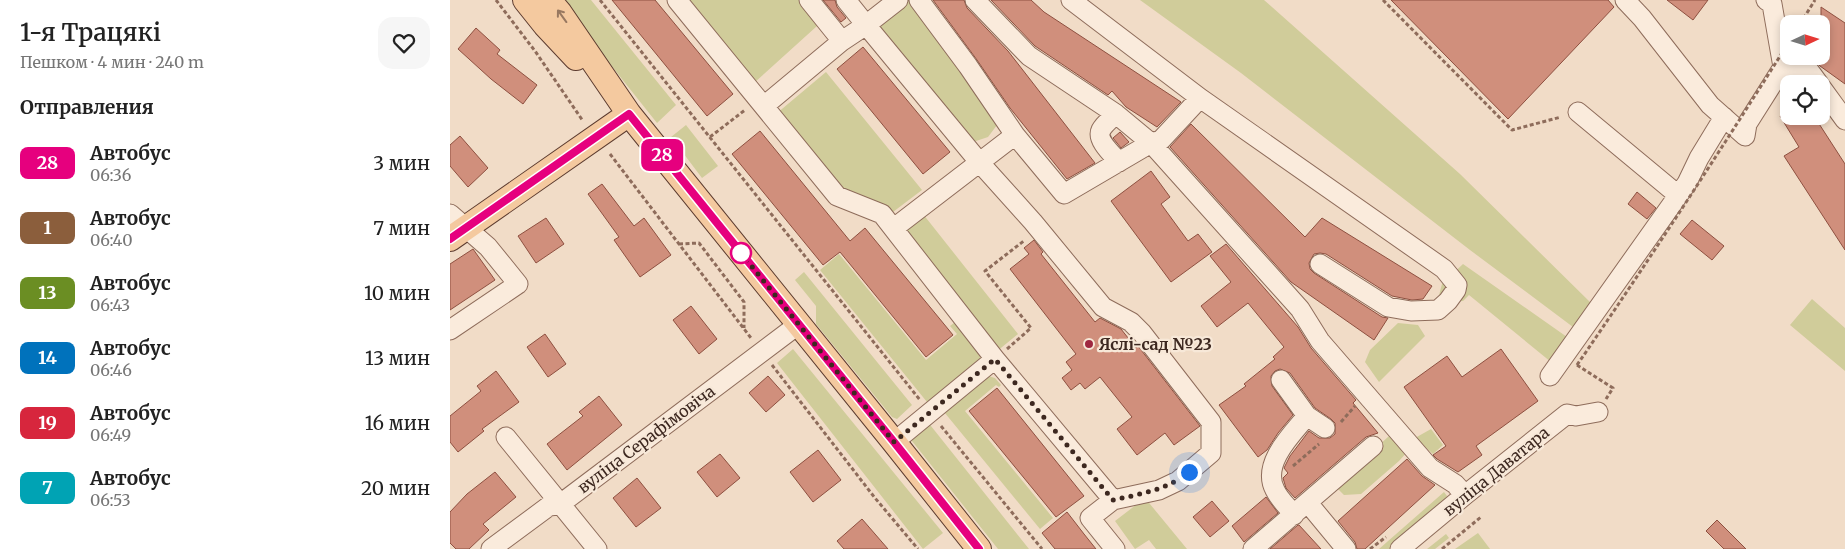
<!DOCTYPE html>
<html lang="ru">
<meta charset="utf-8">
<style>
:root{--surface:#fff;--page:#f6f6f6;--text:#222;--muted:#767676}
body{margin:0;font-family:Merriweather,serif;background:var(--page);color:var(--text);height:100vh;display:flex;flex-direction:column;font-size:19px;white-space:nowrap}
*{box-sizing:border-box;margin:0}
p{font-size:16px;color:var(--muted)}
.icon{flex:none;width:28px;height:28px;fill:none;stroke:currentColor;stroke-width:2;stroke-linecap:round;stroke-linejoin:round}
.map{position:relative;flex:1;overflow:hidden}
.panel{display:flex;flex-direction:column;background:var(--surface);width:450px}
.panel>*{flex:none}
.badge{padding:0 10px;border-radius:8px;font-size:18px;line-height:32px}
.needle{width:32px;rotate:86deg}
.fabs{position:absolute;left:1330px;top:15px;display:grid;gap:10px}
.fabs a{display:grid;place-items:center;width:50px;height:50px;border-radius:10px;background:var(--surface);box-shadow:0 2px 8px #0003;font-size:25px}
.you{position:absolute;width:25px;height:25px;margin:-12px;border:4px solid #fff;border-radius:50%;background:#1a73e8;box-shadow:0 0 0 8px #1a73e833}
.map>.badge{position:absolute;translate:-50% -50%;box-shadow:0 0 0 2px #fff}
h2{padding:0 20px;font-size:19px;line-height:45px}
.round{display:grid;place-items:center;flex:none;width:52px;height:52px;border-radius:15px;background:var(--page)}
.head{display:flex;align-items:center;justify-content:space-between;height:85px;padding:0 20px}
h1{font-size:24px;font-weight:600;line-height:38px}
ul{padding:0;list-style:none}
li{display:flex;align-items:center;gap:15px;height:65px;padding:0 20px}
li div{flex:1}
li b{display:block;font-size:19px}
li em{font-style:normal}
li .badge{min-width:55px;font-weight:700;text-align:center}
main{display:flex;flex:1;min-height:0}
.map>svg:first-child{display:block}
.green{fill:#d0cc9a}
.building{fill:#d08f7c;stroke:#8e5040}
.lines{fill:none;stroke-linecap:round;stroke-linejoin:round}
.minor-casing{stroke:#8e6c5b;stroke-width:21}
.major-casing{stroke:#5c3b2f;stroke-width:26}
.path{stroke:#8e6c5b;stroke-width:3;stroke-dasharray:4 2.5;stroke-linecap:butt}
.minor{stroke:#faebdc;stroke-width:19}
.major{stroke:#f4c99f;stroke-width:24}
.path-bridge{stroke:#8e6c5b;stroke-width:3;stroke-dasharray:4 2.5;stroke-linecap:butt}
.oneway{stroke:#987860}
.line-casing{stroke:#fff;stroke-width:11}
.line{stroke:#e6007e;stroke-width:8}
.walk{stroke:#3d2820;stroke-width:5;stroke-dasharray:0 9}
.stop-dot{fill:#fff;stroke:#e6007e;stroke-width:2.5}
.poi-dot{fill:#9f2840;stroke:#f7e8d8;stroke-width:2}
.labels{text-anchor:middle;stroke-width:4.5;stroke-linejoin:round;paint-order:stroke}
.poi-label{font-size:16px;font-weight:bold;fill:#3d2820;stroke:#f7e8d8;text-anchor:start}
.street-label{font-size:16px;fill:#3d2820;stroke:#f7e8d8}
</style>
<main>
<section class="panel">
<div class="head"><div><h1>1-я Трацякі</h1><p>Пешком · 4 мин · 240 m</p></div><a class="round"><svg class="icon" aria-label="heart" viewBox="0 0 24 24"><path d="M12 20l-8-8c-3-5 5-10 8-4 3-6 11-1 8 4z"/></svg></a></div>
<h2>Отправления</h2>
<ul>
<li><span class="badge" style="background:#e6007e;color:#fff">28</span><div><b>Автобус</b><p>06:36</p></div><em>3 мин</em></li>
<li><span class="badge" style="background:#8b5e3c;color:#fff">1</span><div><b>Автобус</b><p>06:40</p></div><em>7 мин</em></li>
<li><span class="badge" style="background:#6b8e23;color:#fff">13</span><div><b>Автобус</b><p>06:43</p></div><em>10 мин</em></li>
<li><span class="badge" style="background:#0072bc;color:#fff">14</span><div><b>Автобус</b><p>06:46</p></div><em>13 мин</em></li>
<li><span class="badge" style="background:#d7263d;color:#fff">19</span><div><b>Автобус</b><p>06:49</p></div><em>16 мин</em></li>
<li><span class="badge" style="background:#00a3b4;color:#fff">7</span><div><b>Автобус</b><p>06:53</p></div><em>20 мин</em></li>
</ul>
</section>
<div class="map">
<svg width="1395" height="549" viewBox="0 0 1395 549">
<rect width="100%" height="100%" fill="#f1dcc7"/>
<!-- green -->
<path class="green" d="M 109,0 L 141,0 L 226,105 L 207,123 Z
M 237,0 L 363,0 L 377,17 L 304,83 Z
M 458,0 L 463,0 L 547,125 L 538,137 L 523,142 L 427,25 Z
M 690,0 L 814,0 L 1010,174 L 1141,303 L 1123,327 L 1020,250 L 791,73 Z
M 376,72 L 472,190 L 439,215 L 392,192 L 326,114 Z
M 236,125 L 268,166 L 252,178 L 221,137 Z
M 473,214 L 568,334 L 546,352 L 451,232 Z
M 389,254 L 476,360 L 507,334 L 500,326 L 509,319 L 537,353 L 477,402 L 370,270 Z
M 1013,264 L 1117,337 L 1101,362 L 1019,295 L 1013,301 L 987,303 L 992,284 Z
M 354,272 L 462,405 L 447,419 L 442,417 L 366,324 L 366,306 L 345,280 Z
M 1362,299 L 1395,328 L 1395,371 L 1340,325 Z
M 948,323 L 968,325 L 975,336 L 929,382 L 915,362 L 920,350 Z
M 343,349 L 493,533 L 473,549 L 327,363 Z
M 535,375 L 545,378 L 551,385 L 549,387 L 546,385 L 515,411 L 603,518 L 590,529 L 490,407 Z
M 477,421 L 579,549 L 548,549 L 458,436 Z
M 981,429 L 993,445 L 983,454 L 965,438 Z
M 947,433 L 958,451 L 949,461 L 911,494 L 894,495 L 885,486 L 939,436 Z
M 994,492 L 997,496 L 995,501 L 939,549 L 929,549 Z
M 695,498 L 737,549 L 706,549 L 699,540 L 685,549 L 665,521 Z
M 1028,533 L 1040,549 L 1005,549 Z
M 996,534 L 999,538 L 985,549 L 977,549 Z"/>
<!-- building -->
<path class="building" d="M 162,0 L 205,0 L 283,94 L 257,116 Z
M 373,0 L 385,0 L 387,7 L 396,18 L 391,22 Z
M 483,0 L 514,0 L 517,8 L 558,51 L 645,163 L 617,179 L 560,108 L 527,60 Z
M 541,0 L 581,0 L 594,12 L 731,102 L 707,127 L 676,107 L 662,91 L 658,95 L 585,46 Z
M 941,0 L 1158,0 L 1164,7 L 1058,119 Z
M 1217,0 L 1258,0 L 1243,20 Z
M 1371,7 L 1395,23 L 1395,84 L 1370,66 L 1364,59 L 1356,56 L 1371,56 Z
M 26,28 L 50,50 L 47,54 L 87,85 L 73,104 L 41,79 L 8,49 Z
M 413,47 L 500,152 L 473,174 L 387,69 Z
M 1330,116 L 1364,116 L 1395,164 L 1395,250 L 1334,156 L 1349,147 Z
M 741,124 L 855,237 L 872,218 L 982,286 L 973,299 L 962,300 L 942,296 L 876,254 L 870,253 L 864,254 L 859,263 L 860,269 L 864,273 L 932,317 L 938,318 L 924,340 L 841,282 L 720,147 Z
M 310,131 L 400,241 L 415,228 L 503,335 L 476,357 L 390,252 L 373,265 L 282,154 Z
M 670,132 L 679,142 L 671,148 L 663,138 Z
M 10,136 L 38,168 L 18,187 L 0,166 L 0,145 Z
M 701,171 L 720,197 L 711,204 L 738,241 L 748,234 L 762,252 L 721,282 L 661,201 Z
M 152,184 L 184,226 L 194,218 L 221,255 L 190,277 L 164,240 L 169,237 L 138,194 Z
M 1187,192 L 1206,208 L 1197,219 L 1178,204 Z
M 96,218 L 114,244 L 86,263 L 68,236 Z
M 1242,220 L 1274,246 L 1262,260 L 1230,234 Z
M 584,240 L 593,252 L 591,254 L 645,322 L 650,318 L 671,329 L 686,348 L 688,346 L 750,426 L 724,445 L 715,433 L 687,455 L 667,429 L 682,417 L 650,377 L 635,389 L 630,383 L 621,390 L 612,378 L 622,370 L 616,362 L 626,354 L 560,269 L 579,254 L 574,248 Z
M 776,244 L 848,327 L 861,348 L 906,400 L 903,403 L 928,433 L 916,437 L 845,498 L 836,488 L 833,478 L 838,473 L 834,468 L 840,456 L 859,431 L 869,438 L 880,438 L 885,434 L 885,423 L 881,419 L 865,408 L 840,373 L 830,369 L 825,371 L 821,376 L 822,386 L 843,415 L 828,433 L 817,450 L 808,457 L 769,405 L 796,386 L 794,384 L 825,359 L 823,357 L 834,347 L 798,303 L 767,327 L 751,306 L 781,282 L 760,256 Z
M 23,249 L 45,280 L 0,310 L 0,264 Z
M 241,306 L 267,339 L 249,354 L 223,320 Z
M 95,334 L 116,364 L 98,377 L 77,347 Z
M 1051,349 L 1088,401 L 1026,446 L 1032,455 L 1008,472 L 987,459 L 983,455 L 996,446 L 954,387 L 997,356 L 1012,377 Z
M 46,371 L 69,402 L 32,429 L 34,431 L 8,452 L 0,442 L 0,416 L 31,391 L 27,386 Z
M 318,376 L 335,395 L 316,412 L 299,393 Z
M 547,388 L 634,496 L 606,517 L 519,411 Z
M 149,396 L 172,425 L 117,470 L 97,444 L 133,416 L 129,412 Z
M 368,450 L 391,480 L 363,502 L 340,472 Z
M 270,454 L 290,478 L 267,497 L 247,472 Z
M 957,459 L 972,476 L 985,485 L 915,549 L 907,549 L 905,542 L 888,521 Z
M 45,472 L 66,497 L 33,524 L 39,530 L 19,549 L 6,549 L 0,543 L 0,512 L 17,494 Z
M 187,478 L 211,508 L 186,527 L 163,498 Z
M 816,497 L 828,513 L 794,542 L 782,526 Z
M 762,501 L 779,521 L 760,537 L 743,517 Z
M 617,512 L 634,534 L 646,549 L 605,549 L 592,533 Z
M 412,519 L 438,549 L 394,549 L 387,541 Z
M 1267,520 L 1296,549 L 1274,549 L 1256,531 Z
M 849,525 L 871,549 L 820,549 L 848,525 Z"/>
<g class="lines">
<defs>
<path id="minor" d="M 227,0 L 387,196 L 432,214 L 545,359 L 444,442
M 359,0 L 392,41
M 396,0 L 416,25 L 448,0
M 469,0 L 518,66 L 565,135
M 525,0 L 579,56 L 666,114 L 701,143 L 850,309 L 870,341 L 980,468 L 1005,484 L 1015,495
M 621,0 L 750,98
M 1175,0 L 1192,18 L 1260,105 L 1295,136 L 1297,124 L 1333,67 L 1358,69 L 1369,84
M 1316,0 L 1322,4 L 1333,67
M 1371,87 L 1395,120
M 314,106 L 392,41 L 416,25 L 530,163 L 583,222 L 653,307 L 681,322 L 692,333 L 761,422 L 761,453 L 728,481 L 709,490 L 663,500 L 640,518 L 665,549
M 1128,112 L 1228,195
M 666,114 C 661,119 654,124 651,130 C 646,140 663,155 669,162
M 0,214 L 38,247 L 68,284 L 0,330
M 444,228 L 565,135 L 614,194 L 701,143 L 711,140 L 750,98 L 994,269 L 1007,285 L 1006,290 L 998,301 L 988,310 L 961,311 L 938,307 L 870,264
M 545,359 L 663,500
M 1100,376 L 1237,183 L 1249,158 L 1274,117
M 831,380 L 857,416 C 842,434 811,464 825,490 C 829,499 838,507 844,515
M 857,416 L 875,428
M 56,437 L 147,549
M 858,503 L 896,549
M 41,549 L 99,506 L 109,505 L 349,324
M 803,549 L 923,446
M 950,549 L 1015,495 L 1117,414 L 1126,416 L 1148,412"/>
<path id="major" d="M 75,0 L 95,25 L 126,58
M 99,0 L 110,13 L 179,114 L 444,442 L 529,549
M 0,239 L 179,114"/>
</defs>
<!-- minor casing -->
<use href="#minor" class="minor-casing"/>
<!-- major casing -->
<use href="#major" class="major-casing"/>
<!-- path -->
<path class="path" d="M 46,0 L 85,51 L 133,121
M 150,0 L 470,400
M 933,0 L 1062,130 L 1111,117
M 1350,24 L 1365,0
M 260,137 L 295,110
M 160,154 L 301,338
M 229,244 L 249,243 L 294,302 L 294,328
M 557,349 L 581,328 L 535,271 L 575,240
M 322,365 L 425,498 L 468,549
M 1127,365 L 1163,388 L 1156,399
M 891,422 L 905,406
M 491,426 L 592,549
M 843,466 L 869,444
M 920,549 L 936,537
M 992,549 L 1031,517"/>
<!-- minor -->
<use href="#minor" class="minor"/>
<!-- major -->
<use href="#major" class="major"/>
<!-- path-bridge -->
<path class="path-bridge" d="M 1127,365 C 1200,259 1270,151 1339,42"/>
</g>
<!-- one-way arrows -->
<defs><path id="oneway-shaft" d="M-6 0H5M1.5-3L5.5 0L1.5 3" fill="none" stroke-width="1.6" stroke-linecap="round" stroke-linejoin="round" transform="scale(1.25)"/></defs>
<use class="oneway" href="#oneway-shaft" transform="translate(112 16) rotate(-126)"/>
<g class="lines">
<defs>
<path id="line" d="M 0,239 L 179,114 L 444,442 L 529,549"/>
</defs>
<!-- line casing -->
<use href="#line" class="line-casing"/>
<!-- line -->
<use href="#line" class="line"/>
<!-- walk -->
<path class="walk" d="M 291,253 L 444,442 L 545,359 L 663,500 C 690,494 717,490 739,472"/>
</g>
<!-- markers -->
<circle class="stop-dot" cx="291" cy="253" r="10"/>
<circle class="poi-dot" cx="639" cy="344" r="5"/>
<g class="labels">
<!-- poi labels -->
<g class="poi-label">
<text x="649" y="350">Яслі-сад №23</text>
</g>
<!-- street labels -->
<g class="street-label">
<text transform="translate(196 439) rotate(-37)" y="6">вуліца Серафімовіча</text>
<text transform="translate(1046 471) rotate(-39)" y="6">вуліца Даватара</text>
</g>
</g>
</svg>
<div class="fabs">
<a><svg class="needle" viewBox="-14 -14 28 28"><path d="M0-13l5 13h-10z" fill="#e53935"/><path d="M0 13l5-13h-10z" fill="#767676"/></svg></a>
<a><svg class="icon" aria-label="locate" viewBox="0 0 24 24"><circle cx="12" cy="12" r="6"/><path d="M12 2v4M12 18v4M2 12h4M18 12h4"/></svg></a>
</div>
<div class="you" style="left:739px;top:472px"></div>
<b class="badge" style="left:212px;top:155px;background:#e6007e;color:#fff">28</b>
</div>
</main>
